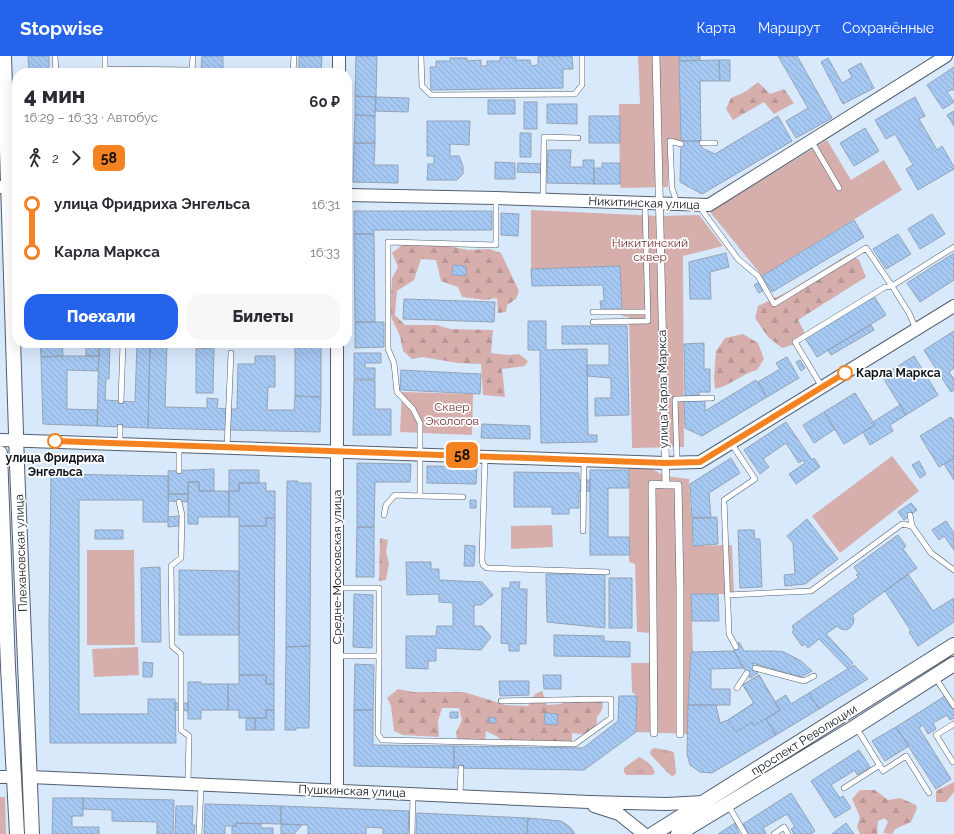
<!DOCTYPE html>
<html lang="ru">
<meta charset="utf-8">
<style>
:root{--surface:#fff;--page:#f7f7f7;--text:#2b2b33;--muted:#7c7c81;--accent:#2563eb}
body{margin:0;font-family:Raleway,sans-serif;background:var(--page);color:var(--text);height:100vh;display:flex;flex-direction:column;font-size:15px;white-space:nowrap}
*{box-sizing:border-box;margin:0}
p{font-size:13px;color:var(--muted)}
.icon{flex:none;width:22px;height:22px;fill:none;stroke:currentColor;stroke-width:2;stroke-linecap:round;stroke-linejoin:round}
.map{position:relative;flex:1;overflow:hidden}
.details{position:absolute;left:12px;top:12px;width:340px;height:280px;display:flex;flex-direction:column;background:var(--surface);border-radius:16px;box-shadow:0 4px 16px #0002}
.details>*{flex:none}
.badge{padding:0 8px;border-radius:6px;font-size:14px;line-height:26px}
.map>.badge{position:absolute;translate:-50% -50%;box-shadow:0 0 0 2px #fff}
.legs{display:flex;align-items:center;gap:6px;height:44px;padding:0 12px;font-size:13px}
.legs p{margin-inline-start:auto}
.summary{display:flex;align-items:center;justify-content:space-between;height:68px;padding:0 12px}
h1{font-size:22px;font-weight:800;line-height:30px}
.primary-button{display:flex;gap:8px;margin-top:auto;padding:8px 12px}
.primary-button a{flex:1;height:46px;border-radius:16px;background:var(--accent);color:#fff;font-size:16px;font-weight:800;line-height:46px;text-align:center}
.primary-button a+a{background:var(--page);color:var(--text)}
ul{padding:0 12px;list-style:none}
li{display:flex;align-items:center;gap:14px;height:48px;font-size:15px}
li i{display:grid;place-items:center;width:6px;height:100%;margin:0 5px;background:currentColor}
li i::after{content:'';width:10px;height:10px;margin:-5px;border:3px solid;border-radius:50%;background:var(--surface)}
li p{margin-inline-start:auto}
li:first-child i{background:linear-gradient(#0000 50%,currentColor 0)}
li:last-child i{background:linear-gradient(currentColor 50%,#0000 0)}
header{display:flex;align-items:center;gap:24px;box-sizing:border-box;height:56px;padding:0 20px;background:var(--accent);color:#fff}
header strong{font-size:19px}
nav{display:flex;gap:22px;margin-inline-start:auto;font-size:14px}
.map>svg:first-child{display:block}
.grass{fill:url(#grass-tufts)}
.forest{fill:url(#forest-firs)}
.park{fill:#d6afad}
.building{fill:url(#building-back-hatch);stroke:#94a3b5}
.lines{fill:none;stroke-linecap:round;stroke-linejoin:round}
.service-casing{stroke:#525f6f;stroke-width:6}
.pedestrian-casing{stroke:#525f6f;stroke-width:8}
.tertiary-casing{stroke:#525f6f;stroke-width:14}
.secondary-casing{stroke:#525f6f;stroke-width:16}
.service{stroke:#fff;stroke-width:5}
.pedestrian{stroke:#fff;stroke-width:7}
.tertiary{stroke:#fff;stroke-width:12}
.secondary{stroke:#fff;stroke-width:14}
.line-1-casing{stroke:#fff;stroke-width:9}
.line-1{stroke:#f58220;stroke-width:6}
.stop-1-dot{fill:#fff;stroke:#f58220;stroke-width:2}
.labels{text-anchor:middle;stroke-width:3.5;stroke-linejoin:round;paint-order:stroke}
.street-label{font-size:12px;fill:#11161d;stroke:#fff}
.park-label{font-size:12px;fill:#783033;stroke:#fff}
.stop-label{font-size:12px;font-weight:bold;fill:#11161d;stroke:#fff;text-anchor:start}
</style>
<header>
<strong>Stopwise</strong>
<nav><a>Карта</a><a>Маршрут</a><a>Сохранённые</a></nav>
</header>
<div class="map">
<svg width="954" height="778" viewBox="0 0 954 778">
<defs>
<pattern id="grass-tufts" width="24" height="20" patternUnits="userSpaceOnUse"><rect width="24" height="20" fill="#d6afad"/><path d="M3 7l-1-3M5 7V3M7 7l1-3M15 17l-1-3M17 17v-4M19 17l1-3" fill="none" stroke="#b79694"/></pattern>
<pattern id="forest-firs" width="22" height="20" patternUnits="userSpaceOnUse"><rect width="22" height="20" fill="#d6afad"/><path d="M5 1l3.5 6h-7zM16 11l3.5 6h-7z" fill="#b79694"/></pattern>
<pattern id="building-back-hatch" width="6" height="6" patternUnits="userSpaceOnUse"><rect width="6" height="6" fill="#a6c9f4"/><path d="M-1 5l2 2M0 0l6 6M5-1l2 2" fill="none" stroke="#8eacd1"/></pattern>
</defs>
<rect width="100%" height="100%" fill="#d9e9fc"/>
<!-- grass -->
<path class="grass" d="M 655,692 L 671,695 L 674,697 L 676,716 L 675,719 L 672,720 L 669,718 L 651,699 L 650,696 L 652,693 Z
M 639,701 C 645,703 653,710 655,716 L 653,719 L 626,719 L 624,716 L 624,712 Z"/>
<!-- forest -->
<path class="forest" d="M 758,26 L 770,38 L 784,33 L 794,47 L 774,58 L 764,46 L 733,64 L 726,53 L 731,42 L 745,36 Z
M 402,189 L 449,190 L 468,194 L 489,193 L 501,197 L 519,235 L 516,243 L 507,249 L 506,256 L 498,257 L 497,242 L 485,244 L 462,241 L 458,231 L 441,225 L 436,204 L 421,203 L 414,224 L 397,235 L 395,259 L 405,269 L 437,269 L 450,273 L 493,274 L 491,297 L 508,299 L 519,298 L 528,305 L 525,310 L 502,313 L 505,341 L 483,339 L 481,308 L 458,307 L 422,301 L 412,303 L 403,295 L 400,280 L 392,263 L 390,257 L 392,222 L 398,211 L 392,197 Z
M 849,198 L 859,204 L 866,221 L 798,264 L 804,275 L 802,286 L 782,292 L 768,281 L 755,262 L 758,250 L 789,235 Z
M 743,278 L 758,287 L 764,303 L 757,314 C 742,318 731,329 715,333 L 714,321 L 716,295 L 725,282 Z
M 380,482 L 388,484 L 386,495 L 389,507 L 386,524 L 379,525 Z
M 398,633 L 413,636 L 464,636 L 506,649 L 528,650 L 535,638 L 542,635 L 547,649 L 561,648 L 576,640 L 603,645 L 602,654 L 597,661 L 596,671 L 589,679 L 572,677 L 572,686 L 503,687 L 498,681 L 486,675 L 485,684 L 458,687 L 456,677 L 462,664 L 459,652 L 442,652 L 438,665 L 439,681 L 403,679 L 394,675 L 391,650 L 387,642 Z
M 954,726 L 954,736 L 946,746 L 936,746 L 936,735 Z
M 860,734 L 875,734 L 888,744 L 900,742 L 916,749 L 917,752 L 911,766 L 895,773 L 892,778 L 883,777 L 888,766 L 885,762 L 878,765 L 877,778 L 860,778 L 857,771 L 860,761 L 852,743 Z"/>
<!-- park -->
<path class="park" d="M 638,0 L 679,0 L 681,88 L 668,89 L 668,131 L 621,132 L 620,128 L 619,48 L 640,48 Z
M 827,84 L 851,124 L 884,104 L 902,134 L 762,220 L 710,156 Z
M 531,154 L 659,160 L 699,159 L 723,190 L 683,200 L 684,391 L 632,392 L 629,261 L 622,260 L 620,211 L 531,213 Z
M 402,336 L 473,338 L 472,379 L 400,376 Z
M 892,400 L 919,435 L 840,497 L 812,460 Z
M 629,409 L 647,410 L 665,420 L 689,423 L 693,490 L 732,489 L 734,538 L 691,538 L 693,596 L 691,596 L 688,678 L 636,676 L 637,640 L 632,636 L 631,607 L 649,607 L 650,577 L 637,576 L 635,508 L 629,506 Z
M 552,469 L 553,491 L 511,493 L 511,470 Z
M 87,494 L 134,494 L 135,589 L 87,589 Z
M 138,591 L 139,619 L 94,621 L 92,593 Z
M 0,741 L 5,741 L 6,778 L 0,778 Z"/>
<!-- building -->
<path class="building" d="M 28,0 L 49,0 L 49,17 L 29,17 Z
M 202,0 L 223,0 L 223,17 L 201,17 Z
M 299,0 L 322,0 L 321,17 L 299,17 Z
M 356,0 L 377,0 L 376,41 L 355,40 Z
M 538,0 L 572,0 L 573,13 L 563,13 L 563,32 L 431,34 L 430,11 L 436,11 L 436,5 L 450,5 L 450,2 L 467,2 L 467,5 L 481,4 L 481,10 L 487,10 L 487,5 L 500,5 L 500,1 L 516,1 L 516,4 L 530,4 L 531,10 L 538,9 Z
M 679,0 L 700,0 L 700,4 L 679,5 Z
M 778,0 L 797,0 L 832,62 L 796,82 L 786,65 L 808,52 Z
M 828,2 L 842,27 L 852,21 L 848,14 L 861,7 L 874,32 L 843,48 L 821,6 Z
M 719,4 L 720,25 L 700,25 L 701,85 L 681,85 L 679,5 Z
M 719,4 L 730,4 L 730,25 L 720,25 Z
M 954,11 L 954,35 L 953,33 L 947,36 L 954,46 L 943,53 L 927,29 Z
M 355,40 L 376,41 L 375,60 L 355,59 Z
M 376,41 L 409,42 L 408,56 L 375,55 Z
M 915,41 L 925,60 L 919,63 L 937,94 L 942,90 L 954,111 L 954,113 L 918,134 L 906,113 L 913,109 L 895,78 L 886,83 L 875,64 Z
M 488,44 L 515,44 L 515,58 L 488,58 Z
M 524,46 L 537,46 L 537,73 L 524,73 Z
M 547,48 L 577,48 L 577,68 L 547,67 Z
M 954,55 L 954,70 L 947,59 Z
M 355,59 L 375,60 L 375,87 L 354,87 Z
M 589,60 L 620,60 L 620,87 L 589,87 Z
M 778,60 L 792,85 L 702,138 L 680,126 L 681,85 L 701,85 L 702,92 L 715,98 Z
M 427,65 L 470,65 L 469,89 L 450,88 L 450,100 L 459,100 L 463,110 L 463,118 L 457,124 L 427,124 L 428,108 L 434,108 L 434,100 L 427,100 Z
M 865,72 L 879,95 L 854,110 L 840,87 Z
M 520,77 L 531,77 L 531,101 L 520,101 Z
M 354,87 L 375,87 L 374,109 L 398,109 L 398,127 L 353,126 Z
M 548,94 L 571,94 L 570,111 L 583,111 L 583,104 L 594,104 L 594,128 L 547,127 Z
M 495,106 L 515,107 L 515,123 L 495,123 Z
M 518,107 L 542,108 L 541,117 L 517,116 Z
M 602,107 L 620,107 L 620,128 L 594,128 L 594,112 L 602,112 Z
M 354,155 L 492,155 L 492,174 L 374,174 L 374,178 L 354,178 Z
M 501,157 L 519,158 L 518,180 L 501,179 Z
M 932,158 L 945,178 L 920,193 L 908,173 Z
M 854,164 L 864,181 L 772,236 L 762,220 Z
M 354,178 L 374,178 L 375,266 L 355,266 Z
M 898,178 L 911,198 L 886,213 L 873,193 Z
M 726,197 L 729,211 L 710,216 L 711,243 L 690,243 L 689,206 Z
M 954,197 L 954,224 L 920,246 L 907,227 Z
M 453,209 L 466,210 L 466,220 L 452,219 Z
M 620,210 L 622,253 L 601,253 L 600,245 L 604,245 L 603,229 L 532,230 L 531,213 Z
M 759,226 L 764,234 L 759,237 L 754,229 Z
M 874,240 L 886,259 L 817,301 L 805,282 Z
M 404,243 L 495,246 L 494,266 L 403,263 Z
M 528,265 L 546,265 L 546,294 L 587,293 L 588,379 L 597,379 L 597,386 L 541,387 L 540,294 L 528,294 Z
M 355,266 L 384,266 L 384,291 L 355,292 Z
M 871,269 L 874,274 L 831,299 L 828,294 Z
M 562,270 L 627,270 L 629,359 L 595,360 L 595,342 L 611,342 L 611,322 L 587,320 L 587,309 L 609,309 L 609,288 L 562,288 Z
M 954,275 L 954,312 L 949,316 L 954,323 L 954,334 L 951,336 L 924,294 Z
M 40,287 L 62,287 L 63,300 L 41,301 Z
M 86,287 L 99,287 L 99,300 L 86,300 Z
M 99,287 L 110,287 L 109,323 L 106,323 L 105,344 L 135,346 L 137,287 L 150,287 L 148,372 L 97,370 Z
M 150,287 L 167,287 L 165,351 L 207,352 L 207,342 L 218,343 L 217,352 L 227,353 L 226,374 L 148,372 Z
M 295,287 L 321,287 L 321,341 L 295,340 Z
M 704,287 L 704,313 L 710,313 L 710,336 L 699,336 L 699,340 L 685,340 L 684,288 Z
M 196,292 L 214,293 L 213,337 L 196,337 Z
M 354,297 L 381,297 L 381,307 L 365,307 L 365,312 L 375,312 L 375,323 L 354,323 Z
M 63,300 L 99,300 L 98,315 L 67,314 L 67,353 L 98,354 L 97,370 L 43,368 L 41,301 Z
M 255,300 L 275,300 L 275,331 L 268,331 L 267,354 L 294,354 L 295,340 L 321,341 L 320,376 L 229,374 L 230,353 L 237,353 L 238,308 L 255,308 Z
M 914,300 L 938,339 L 906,359 L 882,320 Z
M 787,301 L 799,322 L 767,341 L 758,326 L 780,313 L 776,307 Z
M 800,304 L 805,312 L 801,315 L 796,306 Z
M 401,314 L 481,318 L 480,338 L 400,334 Z
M 354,324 L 375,324 L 375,353 L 391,353 L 391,379 L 353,379 Z
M 756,324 L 767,341 L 702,380 L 685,372 L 684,345 L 705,344 L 705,355 Z
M 855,337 L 875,369 L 844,388 L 824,356 Z
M 900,349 L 906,359 L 890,369 L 893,375 L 870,389 L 863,376 L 875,369 L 873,366 Z
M 824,356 L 835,373 L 814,387 L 803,369 Z
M 951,361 L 954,365 L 954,402 L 939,411 L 920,380 Z
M 786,366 L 812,404 L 814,402 L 820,411 L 796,428 L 789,418 L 805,407 L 803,404 L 799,407 L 786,387 L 763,403 L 769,411 L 760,418 L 744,394 Z
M 482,368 L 530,370 L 530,383 L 481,382 Z
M 731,402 L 740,417 L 709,437 L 711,462 L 692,462 L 690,428 Z
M 954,402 L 954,424 L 944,408 Z
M 919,405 L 926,418 L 920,422 L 912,409 Z
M 357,407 L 411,408 L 410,426 L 375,426 L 374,471 L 357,471 Z
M 427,410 L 477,411 L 476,428 L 427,427 Z
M 214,413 L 214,435 L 199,435 L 199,426 L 188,426 L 188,438 L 168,438 L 168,415 Z
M 229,414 L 259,414 L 259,427 L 239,427 L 239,435 L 229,435 Z
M 590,414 L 629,414 L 629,432 L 608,432 L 608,481 L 629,481 L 630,499 L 590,499 Z
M 514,416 L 579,417 L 579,424 L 590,424 L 590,435 L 579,435 L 579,452 L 569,452 L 569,458 L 552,458 L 552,451 L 514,451 Z
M 51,418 L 169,420 L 168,466 L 143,466 L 143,444 L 79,444 L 79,658 L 148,658 L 148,643 L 175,643 L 176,687 L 50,687 L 49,569 Z
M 287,425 L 298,425 L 298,427 L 311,427 L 310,590 L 286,591 Z
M 188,426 L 199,426 L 199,435 L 229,435 L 229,461 L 198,461 L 198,468 L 188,468 Z
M 239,427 L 266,427 L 266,435 L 275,435 L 275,462 L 266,462 L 266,470 L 239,470 L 239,461 L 229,461 L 229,435 L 239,435 Z
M 168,438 L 188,438 L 188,446 L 168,445 Z
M 470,444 L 476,444 L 476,452 L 470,452 Z
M 911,447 L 917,454 L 904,464 L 898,456 Z
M 179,460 L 179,470 L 168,471 L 168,461 Z
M 717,461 L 718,488 L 693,490 L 692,462 Z
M 266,462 L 275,462 L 274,628 L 266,628 L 266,619 L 239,619 L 239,470 L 266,470 Z
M 807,463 L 838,503 L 805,528 L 785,530 L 784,519 L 795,518 L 793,487 L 787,480 Z
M 946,465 L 954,477 L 954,494 L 944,480 L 939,484 L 932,474 Z
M 357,471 L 374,471 L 374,521 L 356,521 Z
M 95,474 L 123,474 L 123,483 L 95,483 Z
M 738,474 L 754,474 L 755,483 L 760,483 L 762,531 L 740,532 Z
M 898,479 L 906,490 L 903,493 L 917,512 L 852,559 L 854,563 L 853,568 L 850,572 L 846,574 L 841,573 L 837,570 L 826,578 L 853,607 L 847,612 L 819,583 L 808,592 L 805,588 L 802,590 L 792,576 L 794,574 L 792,570 L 859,521 L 856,519 L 859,518 L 854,511 Z
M 465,489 L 475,490 L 474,510 L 464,510 Z
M 406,506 L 431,506 L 431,513 L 439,513 L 439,524 L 482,526 L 493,539 L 481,549 L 474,549 L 474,570 L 482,570 L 491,581 L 481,594 L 436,592 L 436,605 L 428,605 L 428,613 L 406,612 L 406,580 L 436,580 L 437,570 L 453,570 L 453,547 L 439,546 L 439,538 L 407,539 Z
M 160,511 L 161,586 L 142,586 L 141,512 Z
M 179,514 L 239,515 L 239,579 L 179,579 Z
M 546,518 L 605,518 L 605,572 L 547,566 Z
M 908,518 L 933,555 L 954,542 L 954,566 L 918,590 L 909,576 L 911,575 L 885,535 Z
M 609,522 L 632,522 L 632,572 L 609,572 Z
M 510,526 L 520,526 L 519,533 L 527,533 L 526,588 L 519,588 L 519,595 L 509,595 L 509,588 L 501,587 L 502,532 L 510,532 Z
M 354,538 L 373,539 L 372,592 L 353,591 Z
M 691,538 L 718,538 L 719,565 L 692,565 Z
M 554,579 L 604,580 L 604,585 L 630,586 L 630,601 L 554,600 Z
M 739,586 L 744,595 L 776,595 L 784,596 L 801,605 L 812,615 L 801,621 L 752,607 L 758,617 L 750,622 L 734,595 Z
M 310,590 L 309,672 L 296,672 L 296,674 L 285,674 L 286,591 Z
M 734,595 L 744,612 L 711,613 L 711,633 L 730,633 L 730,649 L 688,649 L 691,596 Z
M 143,606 L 153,607 L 152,621 L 143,621 Z
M 355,608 L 374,609 L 373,654 L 354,654 Z
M 854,609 L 868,623 L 819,653 L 809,637 Z
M 239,619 L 266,619 L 266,628 L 274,628 L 274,654 L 266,654 L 266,662 L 239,662 L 239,654 L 228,654 L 228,628 L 239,628 Z
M 543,619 L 561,619 L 561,633 L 544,633 Z
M 759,619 L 780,654 L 766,663 L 776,679 L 712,717 L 700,716 L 690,709 L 687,698 L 688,649 L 716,649 L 720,667 L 728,664 L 754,647 L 743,629 Z
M 759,619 L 780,654 L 754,670 L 752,666 L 736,676 L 728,664 L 754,647 L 743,629 Z
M 499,625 L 529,625 L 529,639 L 500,640 Z
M 188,626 L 201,626 L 201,628 L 228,628 L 228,654 L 201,654 L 201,663 L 188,663 Z
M 809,637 L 819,653 L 776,679 L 766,663 L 780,654 L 775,646 L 786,639 L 791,648 Z
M 619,640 L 637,640 L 636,676 L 584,714 L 454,712 L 454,690 L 583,692 L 618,665 Z
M 945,640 L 954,654 L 954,662 L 950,664 L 947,659 L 933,667 L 936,673 L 928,678 L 923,669 L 919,672 L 951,723 L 936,733 L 896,671 Z
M 175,647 L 188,647 L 188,655 L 175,654 Z
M 266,654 L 274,654 L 274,674 L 255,674 L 255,662 L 266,662 Z
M 354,654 L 373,654 L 373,689 L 454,690 L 454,712 L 354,710 Z
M 450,656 L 458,656 L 458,662 L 450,662 Z
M 545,657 L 558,658 L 557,669 L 544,668 Z
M 489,661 L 496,662 L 496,667 L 489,667 Z
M 246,662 L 255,662 L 255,674 L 246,674 Z
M 896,671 L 909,690 L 885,705 L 872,685 Z
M 859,694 L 870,711 L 857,719 L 855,714 L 831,729 L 840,742 L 843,740 L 851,752 L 835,762 L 811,725 Z
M 791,737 L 815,775 L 811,778 L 794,778 L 791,773 L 795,771 L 787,758 L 763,772 L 766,777 L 764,778 L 749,778 L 743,768 Z
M 53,742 L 83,742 L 83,760 L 72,760 L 72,771 L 99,771 L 99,778 L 52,778 Z
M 83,742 L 174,744 L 173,778 L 157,778 L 157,766 L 112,765 L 112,754 L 83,753 Z
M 205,748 L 281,750 L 281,768 L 236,767 L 236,770 L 225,770 L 225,778 L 204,778 Z
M 176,750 L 193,750 L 192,769 L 195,769 L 194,778 L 175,778 Z
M 281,750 L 409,755 L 408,778 L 383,778 L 383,772 L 366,771 L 366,778 L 308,778 L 308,769 L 281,768 Z
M 417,757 L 528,762 L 527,778 L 416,778 Z
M 528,762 L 561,765 L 570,771 L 575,778 L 527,778 Z
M 236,767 L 261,768 L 261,772 L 273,772 L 273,778 L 232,778 L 232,770 L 236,770 Z
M 735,767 L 739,778 L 718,778 Z
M 846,767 L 854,778 L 832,778 Z
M 281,768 L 302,769 L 294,778 L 281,778 Z"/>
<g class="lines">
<defs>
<path id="service" d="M 55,0 L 56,17
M 105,0 L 105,13 L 192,14 L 193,0
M 421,0 L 422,30 L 431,39 L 575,38 L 582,29 L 582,0
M 293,17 L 294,0
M 812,86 L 839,132
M 702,87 L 715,87
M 543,143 L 544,81 L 578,82
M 677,147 L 672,132 L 670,85 L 681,88
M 699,150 L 738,203 L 758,220 L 774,248 L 866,192 L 892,230 L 885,231 L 795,286 L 822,331
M 593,256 L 648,256
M 593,266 L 648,265 L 645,147
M 916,273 L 909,257 L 892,230 L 954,191
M 121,345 L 123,287
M 731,387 L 755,423 L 724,444 L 729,578 L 736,591
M 120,388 L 120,371
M 179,390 L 179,415
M 227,392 L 231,297
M 485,401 L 482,504 L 483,509 L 487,512 L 607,516
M 677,406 L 675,343 L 712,342
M 420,440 L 463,441
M 179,446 L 182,459 L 181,502 L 171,510 L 172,590 L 181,598 L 181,674 L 189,680 L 188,727
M 384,459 L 386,449 L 395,439 L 420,440 L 420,367 L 413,353 L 397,336 L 394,307 L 388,293 L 388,186 L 496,189 L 496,143
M 910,459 L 912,470
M 583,475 L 584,405
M 727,539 L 811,535 L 902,468 L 912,470 L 931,497 L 954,514
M 337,600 L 379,600 L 379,532 L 338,532
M 379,600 L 378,678 L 382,684 L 575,688 L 611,662 L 611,643 L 501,645
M 755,612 L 804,625 L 814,620
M 935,621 L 954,650
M 737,632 L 747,617
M 856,671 L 883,715 L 906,700 L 929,737
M 953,706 L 936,679 L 954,668
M 844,732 L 880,709
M 460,740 L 461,712
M 728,749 L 745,778
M 199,778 L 201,729
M 412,778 L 413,738
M 774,778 L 784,771 L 788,778"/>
<path id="pedestrian" d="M 656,0 L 666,429 L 678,429 L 680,533 L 680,678
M 654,677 L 652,428 L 666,429"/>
<path id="tertiary" d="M 339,17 L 339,0
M 0,131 L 17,131
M 347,139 L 496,142 L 709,149 L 946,0
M 0,384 L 665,407 L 700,406 L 954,250
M 0,721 L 15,721
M 30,721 L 589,746 L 666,748 L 704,746
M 337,734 L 337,287
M 594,750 L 619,758 L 644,778"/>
<path id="secondary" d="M 4,0 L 17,409 L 32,778
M 0,397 L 8,611 L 17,778
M 653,778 L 954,589
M 678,778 L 855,671 L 954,608"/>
</defs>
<!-- service casing -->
<use href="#service" class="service-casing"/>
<!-- pedestrian casing -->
<use href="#pedestrian" class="pedestrian-casing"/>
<!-- tertiary casing -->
<use href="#tertiary" class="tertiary-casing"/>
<!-- secondary casing -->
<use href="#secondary" class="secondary-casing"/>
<!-- service -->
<use href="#service" class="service"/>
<!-- pedestrian -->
<use href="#pedestrian" class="pedestrian"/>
<!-- tertiary -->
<use href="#tertiary" class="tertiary"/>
<!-- secondary -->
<use href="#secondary" class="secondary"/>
</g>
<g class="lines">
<defs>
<path id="line-1" d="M 55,385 L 665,407 L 700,406 L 845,317"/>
</defs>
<!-- line-1 casing -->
<use href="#line-1" class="line-1-casing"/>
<!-- line-1 -->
<use href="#line-1" class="line-1"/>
</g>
<!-- markers -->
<g class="stop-1-dot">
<circle cx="845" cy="317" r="7"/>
<circle cx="55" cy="385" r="7"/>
</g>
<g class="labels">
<!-- street labels -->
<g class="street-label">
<text transform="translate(644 147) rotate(2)" y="4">Никитинская улица</text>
<text transform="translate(663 333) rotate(-91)" y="4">улица Карла Маркса</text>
<text transform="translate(21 497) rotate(-92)" y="4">Плехановская улица</text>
<text transform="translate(337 511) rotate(-90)" y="4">Средне-Московская улица</text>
<text transform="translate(804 684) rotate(-32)" y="4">проспект Революции</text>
<text transform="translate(352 735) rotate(2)" y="4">Пушкинская улица</text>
</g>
<!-- park labels -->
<g class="park-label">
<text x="650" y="191">Никитинский<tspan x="650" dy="14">сквер</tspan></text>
<text x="452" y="355">Сквер<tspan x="452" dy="14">Экологов</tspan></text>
</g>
<!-- stop labels -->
<g class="stop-label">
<text x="856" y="321">Карла Маркса</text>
<text x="55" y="406" text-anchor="middle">улица Фридриха<tspan x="55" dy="14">Энгельса</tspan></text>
</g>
</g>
</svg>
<b class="badge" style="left:462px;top:399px;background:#f58220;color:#111">58</b>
<section class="details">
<div class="summary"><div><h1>4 мин</h1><p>16:29 – 16:33 · Автобус</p></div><b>60 ₽</b></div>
<div class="legs"><svg class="icon" aria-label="walk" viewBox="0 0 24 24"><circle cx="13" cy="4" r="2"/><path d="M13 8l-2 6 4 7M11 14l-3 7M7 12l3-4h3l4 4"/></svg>2<svg class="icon" aria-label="forward" viewBox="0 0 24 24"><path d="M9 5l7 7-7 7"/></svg><b class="badge" style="background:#f58220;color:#111">58</b></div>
<ul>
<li><i style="color:#f58220"></i><b>улица Фридриха Энгельса</b><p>16:31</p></li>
<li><i style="color:#f58220"></i><b>Карла Маркса</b><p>16:33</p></li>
</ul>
<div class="primary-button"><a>Поехали</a><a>Билеты</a></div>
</section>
</div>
